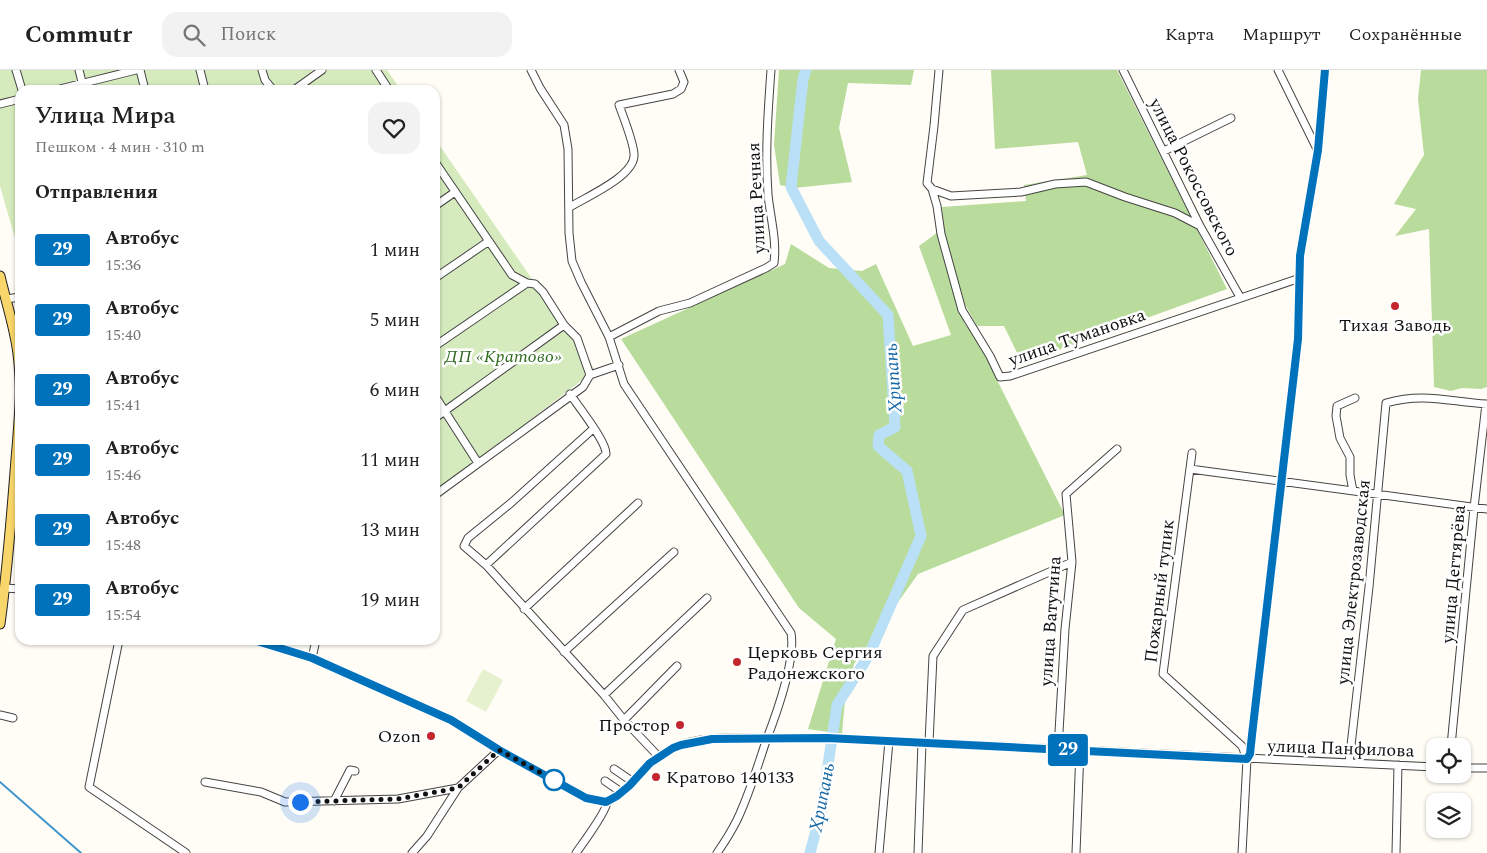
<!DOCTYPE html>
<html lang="ru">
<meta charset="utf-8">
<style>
:root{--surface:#fff;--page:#f2f2f2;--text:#222;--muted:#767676;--line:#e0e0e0}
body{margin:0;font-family:Spectral,serif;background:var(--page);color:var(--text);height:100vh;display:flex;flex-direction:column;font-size:19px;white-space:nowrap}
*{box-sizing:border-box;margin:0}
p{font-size:16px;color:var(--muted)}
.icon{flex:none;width:28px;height:28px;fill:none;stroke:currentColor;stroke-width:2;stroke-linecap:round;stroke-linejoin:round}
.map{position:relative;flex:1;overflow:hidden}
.panel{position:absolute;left:15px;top:15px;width:425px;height:560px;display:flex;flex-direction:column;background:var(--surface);border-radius:15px;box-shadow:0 1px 4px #0004}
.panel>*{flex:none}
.badge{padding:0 10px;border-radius:4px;font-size:18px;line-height:32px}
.fabs{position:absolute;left:1426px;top:668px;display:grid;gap:10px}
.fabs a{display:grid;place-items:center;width:45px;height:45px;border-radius:10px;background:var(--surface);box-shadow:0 1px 4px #0004;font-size:25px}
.you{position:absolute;width:25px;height:25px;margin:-12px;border:4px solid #fff;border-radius:50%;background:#1a73e8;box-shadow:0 0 0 8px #1a73e833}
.map>.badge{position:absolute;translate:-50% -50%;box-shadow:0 0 0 2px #fff}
h2{padding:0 20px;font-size:19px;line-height:45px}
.round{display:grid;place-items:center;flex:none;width:52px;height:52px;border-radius:15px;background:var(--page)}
.summary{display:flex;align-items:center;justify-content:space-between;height:85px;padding:0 20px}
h1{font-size:24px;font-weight:600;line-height:38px}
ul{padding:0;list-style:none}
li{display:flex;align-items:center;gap:15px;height:70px;padding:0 20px}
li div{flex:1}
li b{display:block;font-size:19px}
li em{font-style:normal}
li .badge{min-width:55px;font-weight:700;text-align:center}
header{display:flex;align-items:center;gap:30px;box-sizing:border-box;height:70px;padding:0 25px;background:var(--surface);border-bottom:1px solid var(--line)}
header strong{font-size:24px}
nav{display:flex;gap:28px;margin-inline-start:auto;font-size:18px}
.search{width:350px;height:45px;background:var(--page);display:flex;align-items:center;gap:12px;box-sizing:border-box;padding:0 18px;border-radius:15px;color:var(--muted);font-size:19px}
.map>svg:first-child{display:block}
.green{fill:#d5ebbd}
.forest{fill:#b9dc9c}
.pitch{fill:#e6f2cf}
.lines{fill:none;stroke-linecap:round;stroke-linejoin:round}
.stream{stroke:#3f96cf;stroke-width:2}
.river{stroke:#b9e0f7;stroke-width:11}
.minor-casing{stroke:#444;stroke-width:9}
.major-casing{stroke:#222;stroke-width:11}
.minor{stroke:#fff;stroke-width:7}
.major{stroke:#f9d66b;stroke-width:9}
.line-casing{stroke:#fff;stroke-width:11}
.line{stroke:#0072bc;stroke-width:8}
.walk{stroke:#111;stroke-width:5;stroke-dasharray:0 9}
.poi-dot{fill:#c4262e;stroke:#fff;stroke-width:2}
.stop-dot{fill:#fff;stroke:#0072bc;stroke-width:2.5}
.labels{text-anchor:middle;stroke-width:5;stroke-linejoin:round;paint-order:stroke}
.street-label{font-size:18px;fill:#111;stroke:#fff}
.poi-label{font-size:18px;fill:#111;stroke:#fff;text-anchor:start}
.park-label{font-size:18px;font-style:italic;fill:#2f6b1f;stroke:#fff}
.water-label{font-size:19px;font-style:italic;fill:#1768a6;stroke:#fff}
</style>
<header>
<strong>Commutr</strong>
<div class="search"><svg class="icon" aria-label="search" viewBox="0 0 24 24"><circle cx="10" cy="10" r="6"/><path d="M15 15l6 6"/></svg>Поиск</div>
<nav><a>Карта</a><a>Маршрут</a><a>Сохранённые</a></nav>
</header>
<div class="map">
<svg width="1487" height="783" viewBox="0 0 1487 783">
<rect width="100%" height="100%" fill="#fffdf5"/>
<!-- green -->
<path class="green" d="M 0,0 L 387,0 L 401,20 L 20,20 L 20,194 L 18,179 L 0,116 Z
M 435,69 L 595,300 L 435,423 Z"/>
<!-- forest -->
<path class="forest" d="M 779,0 L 914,0 L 911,15 L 848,13 L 839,58 L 852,112 L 794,118 L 780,115 L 774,75 Z
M 991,0 L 1117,0 L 1227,219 L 1022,293 L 1004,256 L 977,256 L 962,229 L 945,165 L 942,137 L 1026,131 L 1024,115 L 1087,105 L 1078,72 L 995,79 Z
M 1421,0 L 1487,0 L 1487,317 L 1481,319 L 1462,318 L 1451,321 L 1434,317 L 1429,159 L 1395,166 L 1416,139 L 1394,134 L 1424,85 L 1418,29 Z
M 938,162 L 965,254 L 985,281 L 993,297 L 998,312 L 1065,445 L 918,504 L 854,594 L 845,630 L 842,664 L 808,659 L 836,569 L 799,538 L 621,269 L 785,194 L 791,174 L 829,198 L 862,201 L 876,194 L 913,276 L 951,265 L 919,176 Z"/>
<!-- pitch -->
<path class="pitch" d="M 483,599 L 503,610 L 486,642 L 466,631 Z"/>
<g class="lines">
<!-- stream -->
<path class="stream" d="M 0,712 L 81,783"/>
<!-- river -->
<path class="river" d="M 806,0 L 803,9 L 791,117 L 819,171 L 888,245 L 895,357 L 879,365 L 878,376 L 907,401 L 921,466 L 869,585 L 837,635 L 821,742 L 810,783"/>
<defs>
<path id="minor" d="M 16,0 L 22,20
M 79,0 L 84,20
M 140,0 L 145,20
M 200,0 L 205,20
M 262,0 L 265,10 L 273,20
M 376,0 L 389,20
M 531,0 L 540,18 L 564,55 L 568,79 L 569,163 L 572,191 L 581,212 L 609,267 L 624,314 L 791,563 C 796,590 776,645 766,671 C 757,698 749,725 737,750 C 731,762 724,773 717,783
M 939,0 L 934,56 L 927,113 L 932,119 L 937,136 L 941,164 L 962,240 L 990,286 L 1000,307 L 1010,306 L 1300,208
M 1123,0 L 1200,156 L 1240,227
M 1278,0 L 1317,79
M 56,20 L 136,0
M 294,20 L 322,0
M 0,34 L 20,29
M 1164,81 L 1231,48
M 435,92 L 512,205 L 527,213 L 535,214 L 543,222 L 564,255 L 577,268 L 590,305 L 619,295
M 932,119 L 951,126 L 1021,122 L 1055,114 L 1086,112 L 1125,127 L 1175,143 L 1200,156
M 435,136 L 455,122
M 570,137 C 586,127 633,107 634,86 C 635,76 623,46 619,35 L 673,24 L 681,19 L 684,12 L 679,0
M 435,208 L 489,171
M 6,229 L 20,227
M 609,267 L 659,241 L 690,233 L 766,198 L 774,193 C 777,169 770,147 768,124 C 765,83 768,41 771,0
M 435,276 L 527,213
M 435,326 L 478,393
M 435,348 L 564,255
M 593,359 L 511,433 L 468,468 L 464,476 L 486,495 L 604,625 L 624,650 L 659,687
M 1192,383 L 1163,604 L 1242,676 L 1247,689
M 1190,399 L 1487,439
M 1353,421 L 1350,405 L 1350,387 L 1340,368 L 1336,346 L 1337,336 L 1355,328
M 435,425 L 583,317 L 590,305
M 486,495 L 606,384 C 607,372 578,336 570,324
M 5,518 L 20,519
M 524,539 L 638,433
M 119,570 L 89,717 L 186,783
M 254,570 L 312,588 L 451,650 L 499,680 L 586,728 C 592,730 598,732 605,731 C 621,730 637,705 649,694 C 656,688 664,683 672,679 C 687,670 708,669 725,668 L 827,668 L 1435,697
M 564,582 L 674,482
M 312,588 L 316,570
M 604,625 L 707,528
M 0,645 L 13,648
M 624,650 L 677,596
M 929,673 L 933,586 L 963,540 L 1072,492
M 1451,676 L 1474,438 L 1486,334
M 1058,679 L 1065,559 L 1072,492 L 1066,424 L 1117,379
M 1349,693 L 1369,517 L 1386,333 C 1424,322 1450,332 1487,334
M 1462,698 L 1487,698
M 614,699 L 633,712
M 605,711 L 621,722
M 205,712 L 261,722 L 285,732 L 398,729 L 458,718 L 499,680
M 334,731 L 350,700 L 355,701
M 412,783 L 427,766 L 458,718
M 576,783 C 583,773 607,741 607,732
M 879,783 L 889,671
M 918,783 L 922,673
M 1076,783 L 1080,680
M 1242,783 L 1247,689 L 1250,684 L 1298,269 L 1300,186 L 1318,80 L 1325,0
M 1396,783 L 1398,695"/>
<path id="major" d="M 0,206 C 6,232 15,258 18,284 C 23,323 18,363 15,402 C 11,453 7,504 0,554"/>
</defs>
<!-- minor casing -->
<use href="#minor" class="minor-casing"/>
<!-- major casing -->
<use href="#major" class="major-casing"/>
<!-- minor -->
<use href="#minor" class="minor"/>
<!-- major -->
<use href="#major" class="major"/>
</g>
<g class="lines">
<defs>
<path id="line" d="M 254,570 L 312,588 L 451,650 L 499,680 L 586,728 L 606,732 L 617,726 L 629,716 L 650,693 L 673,678 L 681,675 L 712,669 L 827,668 L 1247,689 L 1250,684 L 1252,665 L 1298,269 L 1300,186 L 1318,80 L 1325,0"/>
</defs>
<!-- line casing -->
<use href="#line" class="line-casing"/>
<!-- line -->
<use href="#line" class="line"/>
<!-- walk -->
<path class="walk" d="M 300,732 L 398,729 L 458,718 L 499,680 L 554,710"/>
</g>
<!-- markers -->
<g class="poi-dot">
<circle cx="1395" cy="236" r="5"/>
<circle cx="737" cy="592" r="5"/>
<circle cx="680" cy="655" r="5"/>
<circle cx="431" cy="666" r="5"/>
<circle cx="656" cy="707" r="5"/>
</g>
<circle class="stop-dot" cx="554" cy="710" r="10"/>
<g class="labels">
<!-- street labels -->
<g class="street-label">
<text transform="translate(1194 107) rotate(63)" y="6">улица Рокоссовского</text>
<text transform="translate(756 128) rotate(-93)" y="6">улица Речная</text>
<text transform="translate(1077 267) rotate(-19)" y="6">улица Тумановка</text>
<text transform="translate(1453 504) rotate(-85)" y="6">улица Дегтярёва</text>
<text transform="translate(1353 512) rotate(-84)" y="6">улица Электрозаводская</text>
<text transform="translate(1159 521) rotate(-83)" y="6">Пожарный тупик</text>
<text transform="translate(1050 551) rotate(-86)" y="6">улица Ватутина</text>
<text transform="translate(1341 678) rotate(2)" y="6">улица Панфилова</text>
</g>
<!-- poi labels -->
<g class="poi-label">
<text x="1395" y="261" text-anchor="middle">Тихая Заводь</text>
<text x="747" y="588">Церковь Сергия<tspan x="747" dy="21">Радонежского</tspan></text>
<text x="670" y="661" text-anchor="end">Простор</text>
<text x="421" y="672" text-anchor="end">Ozon</text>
<text x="666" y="713">Кратово 140133</text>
</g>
<!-- park labels -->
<g class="park-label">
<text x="503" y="292">ДП «Кратово»</text>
</g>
<!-- water labels -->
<g class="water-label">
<text transform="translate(892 308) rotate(-94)" y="7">Хрипань</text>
<text transform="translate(821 727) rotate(-79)" y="7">Хрипань</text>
</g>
</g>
</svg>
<div class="fabs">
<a><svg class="icon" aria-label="locate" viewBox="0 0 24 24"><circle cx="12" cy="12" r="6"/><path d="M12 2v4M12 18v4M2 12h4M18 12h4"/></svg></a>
<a><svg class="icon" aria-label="layers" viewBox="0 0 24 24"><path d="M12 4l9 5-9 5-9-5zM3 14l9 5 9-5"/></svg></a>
</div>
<div class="you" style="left:300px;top:732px"></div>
<b class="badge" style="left:1068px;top:680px;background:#0072bc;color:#fff">29</b>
<section class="panel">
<div class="summary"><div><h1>Улица Мира</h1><p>Пешком · 4 мин · 310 m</p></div><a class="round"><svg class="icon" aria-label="heart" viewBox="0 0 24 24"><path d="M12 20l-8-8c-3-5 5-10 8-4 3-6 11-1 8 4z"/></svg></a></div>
<h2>Отправления</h2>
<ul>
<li><span class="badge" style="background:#0072bc;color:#fff">29</span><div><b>Автобус</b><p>15:36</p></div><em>1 мин</em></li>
<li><span class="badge" style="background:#0072bc;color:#fff">29</span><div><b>Автобус</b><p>15:40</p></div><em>5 мин</em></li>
<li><span class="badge" style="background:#0072bc;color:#fff">29</span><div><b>Автобус</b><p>15:41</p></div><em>6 мин</em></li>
<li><span class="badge" style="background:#0072bc;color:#fff">29</span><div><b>Автобус</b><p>15:46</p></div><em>11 мин</em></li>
<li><span class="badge" style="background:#0072bc;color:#fff">29</span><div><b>Автобус</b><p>15:48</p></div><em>13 мин</em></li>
<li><span class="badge" style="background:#0072bc;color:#fff">29</span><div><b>Автобус</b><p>15:54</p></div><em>19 мин</em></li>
</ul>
</section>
</div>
